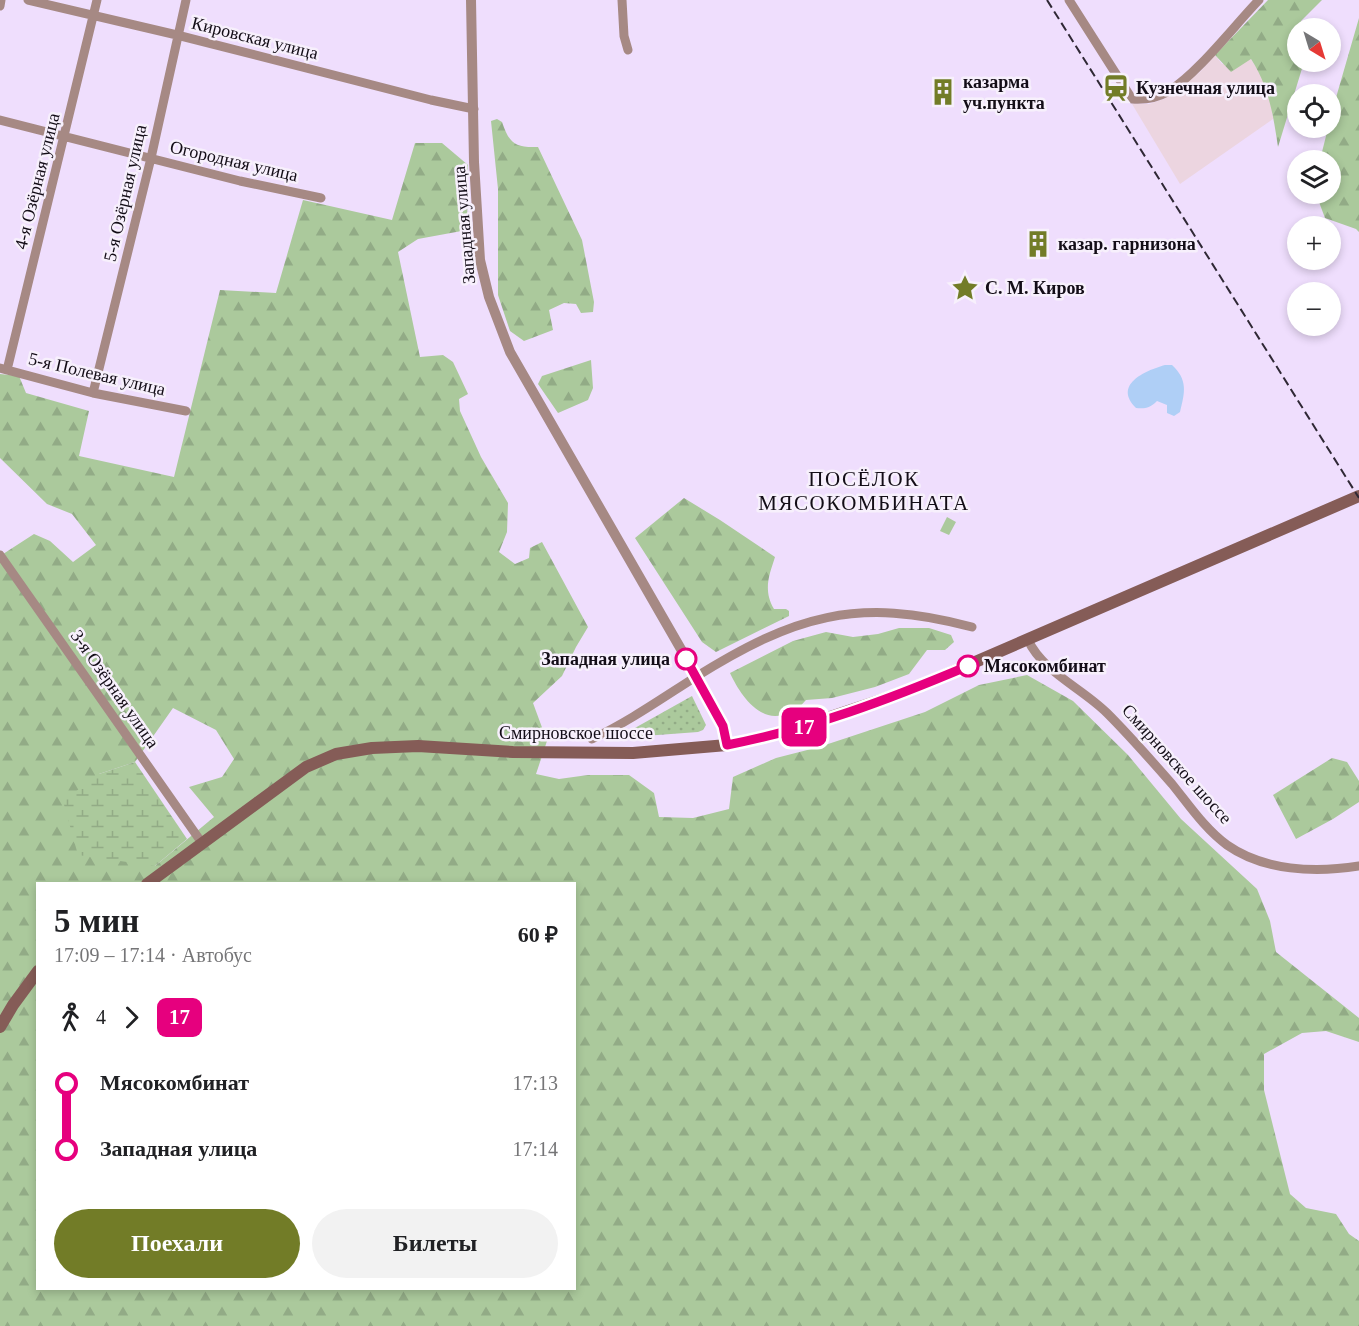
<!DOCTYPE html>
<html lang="ru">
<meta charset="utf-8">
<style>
:root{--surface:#fff;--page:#f2f2f2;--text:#202124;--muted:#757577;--accent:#727c27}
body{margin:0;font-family:Georgia,serif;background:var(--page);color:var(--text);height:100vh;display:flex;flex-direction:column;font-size:22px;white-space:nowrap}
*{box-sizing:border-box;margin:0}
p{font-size:20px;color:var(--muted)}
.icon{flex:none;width:33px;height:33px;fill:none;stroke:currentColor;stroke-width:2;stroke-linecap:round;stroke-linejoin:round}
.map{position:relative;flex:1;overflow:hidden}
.panel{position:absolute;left:36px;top:882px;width:540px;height:408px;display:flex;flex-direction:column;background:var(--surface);border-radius:0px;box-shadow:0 3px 9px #0003}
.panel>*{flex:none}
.badge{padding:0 12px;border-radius:9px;font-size:21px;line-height:39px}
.needle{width:39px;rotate:142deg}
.controls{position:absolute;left:1287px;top:18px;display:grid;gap:12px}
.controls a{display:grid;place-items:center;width:54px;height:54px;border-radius:50%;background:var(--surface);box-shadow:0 3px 9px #0003;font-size:30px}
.map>.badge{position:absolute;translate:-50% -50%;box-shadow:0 0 0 3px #fff}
.legs{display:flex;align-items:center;gap:9px;height:66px;padding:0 18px;font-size:20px}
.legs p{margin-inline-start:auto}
.summary{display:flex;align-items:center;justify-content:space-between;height:102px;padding:0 18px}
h1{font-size:33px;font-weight:700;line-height:45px}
.primary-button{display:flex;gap:12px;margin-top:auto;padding:12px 18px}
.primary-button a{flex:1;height:69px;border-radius:36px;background:var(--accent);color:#fff;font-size:24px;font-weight:700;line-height:69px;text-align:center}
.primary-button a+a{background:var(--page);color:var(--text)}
ul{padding:0 18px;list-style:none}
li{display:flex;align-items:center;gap:21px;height:66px;font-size:22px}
li i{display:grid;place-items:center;width:9px;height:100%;margin:0 8px;background:currentColor}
li i::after{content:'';width:15px;height:15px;margin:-8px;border:4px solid;border-radius:50%;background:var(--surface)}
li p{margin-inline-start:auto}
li:first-child i{background:linear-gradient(#0000 50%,currentColor 0)}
li:last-child i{background:linear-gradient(currentColor 50%,#0000 0)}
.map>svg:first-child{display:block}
.commercial{fill:#ecd5e0}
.grass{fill:url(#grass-dots)}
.forest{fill:url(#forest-firs);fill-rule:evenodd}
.wetland{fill:url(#wetland-marsh)}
.green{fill:#abc99c}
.water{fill:#afcff6}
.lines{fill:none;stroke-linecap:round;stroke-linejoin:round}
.minor{stroke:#a68984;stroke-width:9}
.tertiary{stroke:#a68984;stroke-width:10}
.secondary{stroke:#855c57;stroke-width:12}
.rail{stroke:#2f2835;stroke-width:2;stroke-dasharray:9 4.5;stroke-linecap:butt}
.line-1-casing{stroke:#fff;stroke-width:14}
.line-1{stroke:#e6007e;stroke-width:9}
.stop-1-dot{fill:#fff;stroke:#e6007e;stroke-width:3}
.labels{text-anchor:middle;stroke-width:5;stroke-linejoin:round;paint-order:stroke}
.street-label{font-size:18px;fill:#130d17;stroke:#f7f0fc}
.poi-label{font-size:18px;font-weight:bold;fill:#130d17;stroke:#f7f0fc;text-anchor:start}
.stop-label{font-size:18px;font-weight:bold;fill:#130d17;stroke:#f7f0fc;text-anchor:end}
.quarter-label{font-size:21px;letter-spacing:1.5px;fill:#130d17;stroke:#f7f0fc}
</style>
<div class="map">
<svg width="1359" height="1326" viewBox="0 0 1359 1326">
<defs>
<pattern id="grass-dots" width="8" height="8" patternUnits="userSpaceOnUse" patternTransform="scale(1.5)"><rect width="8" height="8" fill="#abc99c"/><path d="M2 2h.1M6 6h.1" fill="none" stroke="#92ab86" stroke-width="1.8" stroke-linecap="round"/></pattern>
<pattern id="forest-firs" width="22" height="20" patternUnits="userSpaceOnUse" patternTransform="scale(1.5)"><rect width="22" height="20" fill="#abc99c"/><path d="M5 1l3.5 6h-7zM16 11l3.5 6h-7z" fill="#92ab86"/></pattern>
<pattern id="wetland-marsh" width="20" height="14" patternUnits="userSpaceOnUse" patternTransform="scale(1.5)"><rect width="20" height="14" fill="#abc99c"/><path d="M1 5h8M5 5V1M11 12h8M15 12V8" fill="none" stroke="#92ab86"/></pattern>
</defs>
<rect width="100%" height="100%" fill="#efdefd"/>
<!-- commercial -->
<path class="commercial" d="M 1215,55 L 1222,64 L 1250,58 L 1262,76 L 1272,107 L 1273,119 L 1180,184 L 1132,104 L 1149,104 L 1164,99 L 1200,72 Z"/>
<!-- grass -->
<path class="grass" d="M 692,696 L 706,725 L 703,730 L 698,732 L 617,738 Z"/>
<!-- forest -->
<path class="forest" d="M 1268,0 L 1322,0 L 1301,21 L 1302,28 L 1298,28 L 1298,62 L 1304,62 L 1278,147 C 1273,114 1269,87 1251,59 L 1231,72 L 1215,55 Z
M 1359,18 L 1359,232 L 1356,229 L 1325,218 L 1316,194 L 1330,194 L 1330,160 L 1320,160 L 1328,128 L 1330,128 L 1331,115 Z
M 497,119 L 502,122 C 509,143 515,148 538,147 L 582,240 L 594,302 L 593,312 L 581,313 L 576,304 L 564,303 L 549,310 L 553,330 L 524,341 L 510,331 L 498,295 L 498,189 L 491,121 Z
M 415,143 L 442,143 L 468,165 L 467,230 L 418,239 L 398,252 L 420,357 L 443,355 L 453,362 L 468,394 L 459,399 L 460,411 L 481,457 L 508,503 L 507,532 L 499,552 L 515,564 L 529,558 L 530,548 L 542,542 L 588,627 L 576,647 L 562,676 L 533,703 L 547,741 L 536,774 L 559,779 L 588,775 L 629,775 L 654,793 L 659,817 L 693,818 L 729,809 L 733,777 L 776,758 L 819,747 L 925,712 L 979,685 L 1027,675 L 1073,701 L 1128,755 L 1181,819 L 1257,889 L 1270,921 L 1276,952 L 1359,1018 L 1359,1042 L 1326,1031 L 1302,1033 L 1264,1054 L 1264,1090 L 1290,1194 L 1306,1208 L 1336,1214 L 1349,1234 L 1359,1241 L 1359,1326 L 0,1326 L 0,556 L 34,534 L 50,541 L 73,562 L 96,545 L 72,514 L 47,504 L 0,458 L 0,374 L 19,376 L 26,393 L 89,411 L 79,456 L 174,477 L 220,290 L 276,293 L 303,200 L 392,220 ZM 173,708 L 216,730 L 234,759 L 222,777 L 189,787 L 214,817 L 155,866 L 99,774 L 135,762 ZM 38,884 L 574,884 L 574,1288 L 38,1288 Z
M 591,360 L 593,388 L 588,400 L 558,413 L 538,384 L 542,376 Z
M 684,498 L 720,520 L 775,557 C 769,576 763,590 774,609 L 786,609 L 789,611 L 789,616 L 716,652 L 702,642 L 635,538 Z
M 899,628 L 929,628 L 951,635 L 954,642 L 945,650 L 927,650 L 909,674 L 875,687 L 832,698 L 806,700 L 794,713 C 788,714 781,716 775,716 C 753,715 738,690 730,673 L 793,641 L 826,632 L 853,637 L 878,634 Z
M 1332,758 L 1347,762 L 1359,781 L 1359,802 L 1333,819 L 1296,839 L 1273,795 Z"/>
<!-- wetland -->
<path class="wetland" d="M 135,762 L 187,839 L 155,866 L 78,855 L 63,801 L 99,774 Z"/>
<!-- green -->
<path class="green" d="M 947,517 L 956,522 L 949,535 L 940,531 Z"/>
<!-- water -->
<path class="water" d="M 1165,365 L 1172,365 C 1188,380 1185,392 1180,412 L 1174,416 L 1167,413 L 1167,405 L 1157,401 C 1150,408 1145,409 1136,408 C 1113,385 1144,371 1165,365 Z"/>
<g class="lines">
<!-- minor -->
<path class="minor" d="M 28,0 L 177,35 L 431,100 L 474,109
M 622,0 L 624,36 L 628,50
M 1069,0 L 1132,99 C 1145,100 1157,98 1169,91 C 1198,73 1234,26 1259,0
M 0,6 L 1,0
M 0,120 L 240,181 L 321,198
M 0,368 L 93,393 L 186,411
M 7,370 L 97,0
M 93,393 L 151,158 L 186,0
M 0,555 L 202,843
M 1028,640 C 1043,672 1082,688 1107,713 C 1130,736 1151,760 1172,784 C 1189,805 1205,829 1227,845 C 1264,871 1315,873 1359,866
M 592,739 C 628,722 661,699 694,678 C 793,616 857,596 972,627"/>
<!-- tertiary -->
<path class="tertiary" d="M 471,0 L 474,162 L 480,260 L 489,297 L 510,352 L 697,677 L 723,726 L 727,745"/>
<!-- secondary -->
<path class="secondary" d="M 147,884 L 306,767 L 336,754 L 372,748 L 418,746 L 513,752 L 633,753 L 727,745 L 786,732 L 908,691 L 1359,496
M 0,1027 L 13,1005 L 38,971"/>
<!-- rail -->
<path class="rail" d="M 1047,0 L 1359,498"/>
</g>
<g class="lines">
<defs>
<path id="line-1" d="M 686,659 L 723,726 L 727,745 C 811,729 890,699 968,666"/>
</defs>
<!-- line-1 casing -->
<use href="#line-1" class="line-1-casing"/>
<!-- line-1 -->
<use href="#line-1" class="line-1"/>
</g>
<!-- icons -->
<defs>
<symbol id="station-bare" viewBox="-9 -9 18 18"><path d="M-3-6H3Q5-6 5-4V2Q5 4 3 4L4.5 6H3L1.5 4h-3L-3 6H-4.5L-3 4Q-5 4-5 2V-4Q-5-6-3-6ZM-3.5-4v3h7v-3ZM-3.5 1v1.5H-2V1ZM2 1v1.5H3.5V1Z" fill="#727c27" stroke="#f7f0fc" stroke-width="2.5" paint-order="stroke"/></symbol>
<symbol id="building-bare" viewBox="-9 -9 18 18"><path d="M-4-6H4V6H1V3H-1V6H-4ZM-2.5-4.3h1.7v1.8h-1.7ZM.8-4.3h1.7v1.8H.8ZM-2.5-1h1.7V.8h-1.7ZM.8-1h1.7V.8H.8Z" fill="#727c27" stroke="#f7f0fc" stroke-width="2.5" paint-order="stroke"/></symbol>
<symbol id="sight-bare" viewBox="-9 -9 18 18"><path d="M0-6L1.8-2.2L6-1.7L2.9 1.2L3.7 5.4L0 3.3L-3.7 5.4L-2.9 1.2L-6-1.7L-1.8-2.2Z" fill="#727c27" stroke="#f7f0fc" stroke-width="2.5" paint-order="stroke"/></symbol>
</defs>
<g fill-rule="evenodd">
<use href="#station-bare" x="1097" y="69" width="38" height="38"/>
<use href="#building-bare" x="924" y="73" width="38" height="38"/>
<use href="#building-bare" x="1019" y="225" width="38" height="38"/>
<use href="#sight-bare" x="946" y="269" width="38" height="38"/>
</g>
<!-- markers -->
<g class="stop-1-dot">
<circle cx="686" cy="659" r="10"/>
<circle cx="968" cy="666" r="10"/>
</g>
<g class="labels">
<!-- street labels -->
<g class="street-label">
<text transform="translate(255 38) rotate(14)" y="6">Кировская улица</text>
<text transform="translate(234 161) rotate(13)" y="6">Огородная улица</text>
<text transform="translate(37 181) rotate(-76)" y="6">4-я Озёрная улица</text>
<text transform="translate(125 193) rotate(-77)" y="6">5-я Озёрная улица</text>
<text transform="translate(464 225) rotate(-95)" y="6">Западная улица</text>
<text transform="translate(97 374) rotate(13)" y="6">5-я Полевая улица</text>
<text transform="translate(115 689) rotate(55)" y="6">3-я Озёрная улица</text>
<text x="576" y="739">Смирновское шоссе</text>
<text transform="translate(1177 764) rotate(48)" y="6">Смирновское шоссе</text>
</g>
<!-- poi labels -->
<g class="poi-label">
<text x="963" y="88">казарма<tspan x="963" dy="21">уч.пункта</tspan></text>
<text x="1136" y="94">Кузнечная улица</text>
<text x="1058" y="250">казар. гарнизона</text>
<text x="985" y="294">С. М. Киров</text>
</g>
<!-- stop labels -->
<g class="stop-label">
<text x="670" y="665">Западная улица</text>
<text x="984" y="672" text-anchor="start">Мясокомбинат</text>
</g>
<!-- quarter labels -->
<g class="quarter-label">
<text x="864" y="486">ПОСЁЛОК<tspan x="864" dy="24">МЯСОКОМБИНАТА</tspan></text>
</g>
</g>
</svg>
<div class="controls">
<a><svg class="needle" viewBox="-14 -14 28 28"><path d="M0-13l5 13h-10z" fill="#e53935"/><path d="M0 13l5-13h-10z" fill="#757577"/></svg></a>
<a><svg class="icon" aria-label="locate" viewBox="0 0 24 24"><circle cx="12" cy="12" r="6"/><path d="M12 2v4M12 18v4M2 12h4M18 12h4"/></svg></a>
<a><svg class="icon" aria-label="layers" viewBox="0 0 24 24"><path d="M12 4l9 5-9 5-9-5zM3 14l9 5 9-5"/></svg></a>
<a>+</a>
<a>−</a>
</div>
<b class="badge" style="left:804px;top:727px;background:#e6007e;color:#fff">17</b>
<section class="panel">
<div class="summary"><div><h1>5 мин</h1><p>17:09 – 17:14 · Автобус</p></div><b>60 ₽</b></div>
<div class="legs"><svg class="icon" aria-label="walk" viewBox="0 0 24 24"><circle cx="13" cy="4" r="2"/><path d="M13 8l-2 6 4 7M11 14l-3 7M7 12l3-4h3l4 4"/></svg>4<svg class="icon" aria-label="forward" viewBox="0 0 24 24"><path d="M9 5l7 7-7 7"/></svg><b class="badge" style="background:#e6007e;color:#fff">17</b></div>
<ul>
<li><i style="color:#e6007e"></i><b>Мясокомбинат</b><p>17:13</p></li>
<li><i style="color:#e6007e"></i><b>Западная улица</b><p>17:14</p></li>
</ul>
<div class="primary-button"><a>Поехали</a><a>Билеты</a></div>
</section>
</div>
